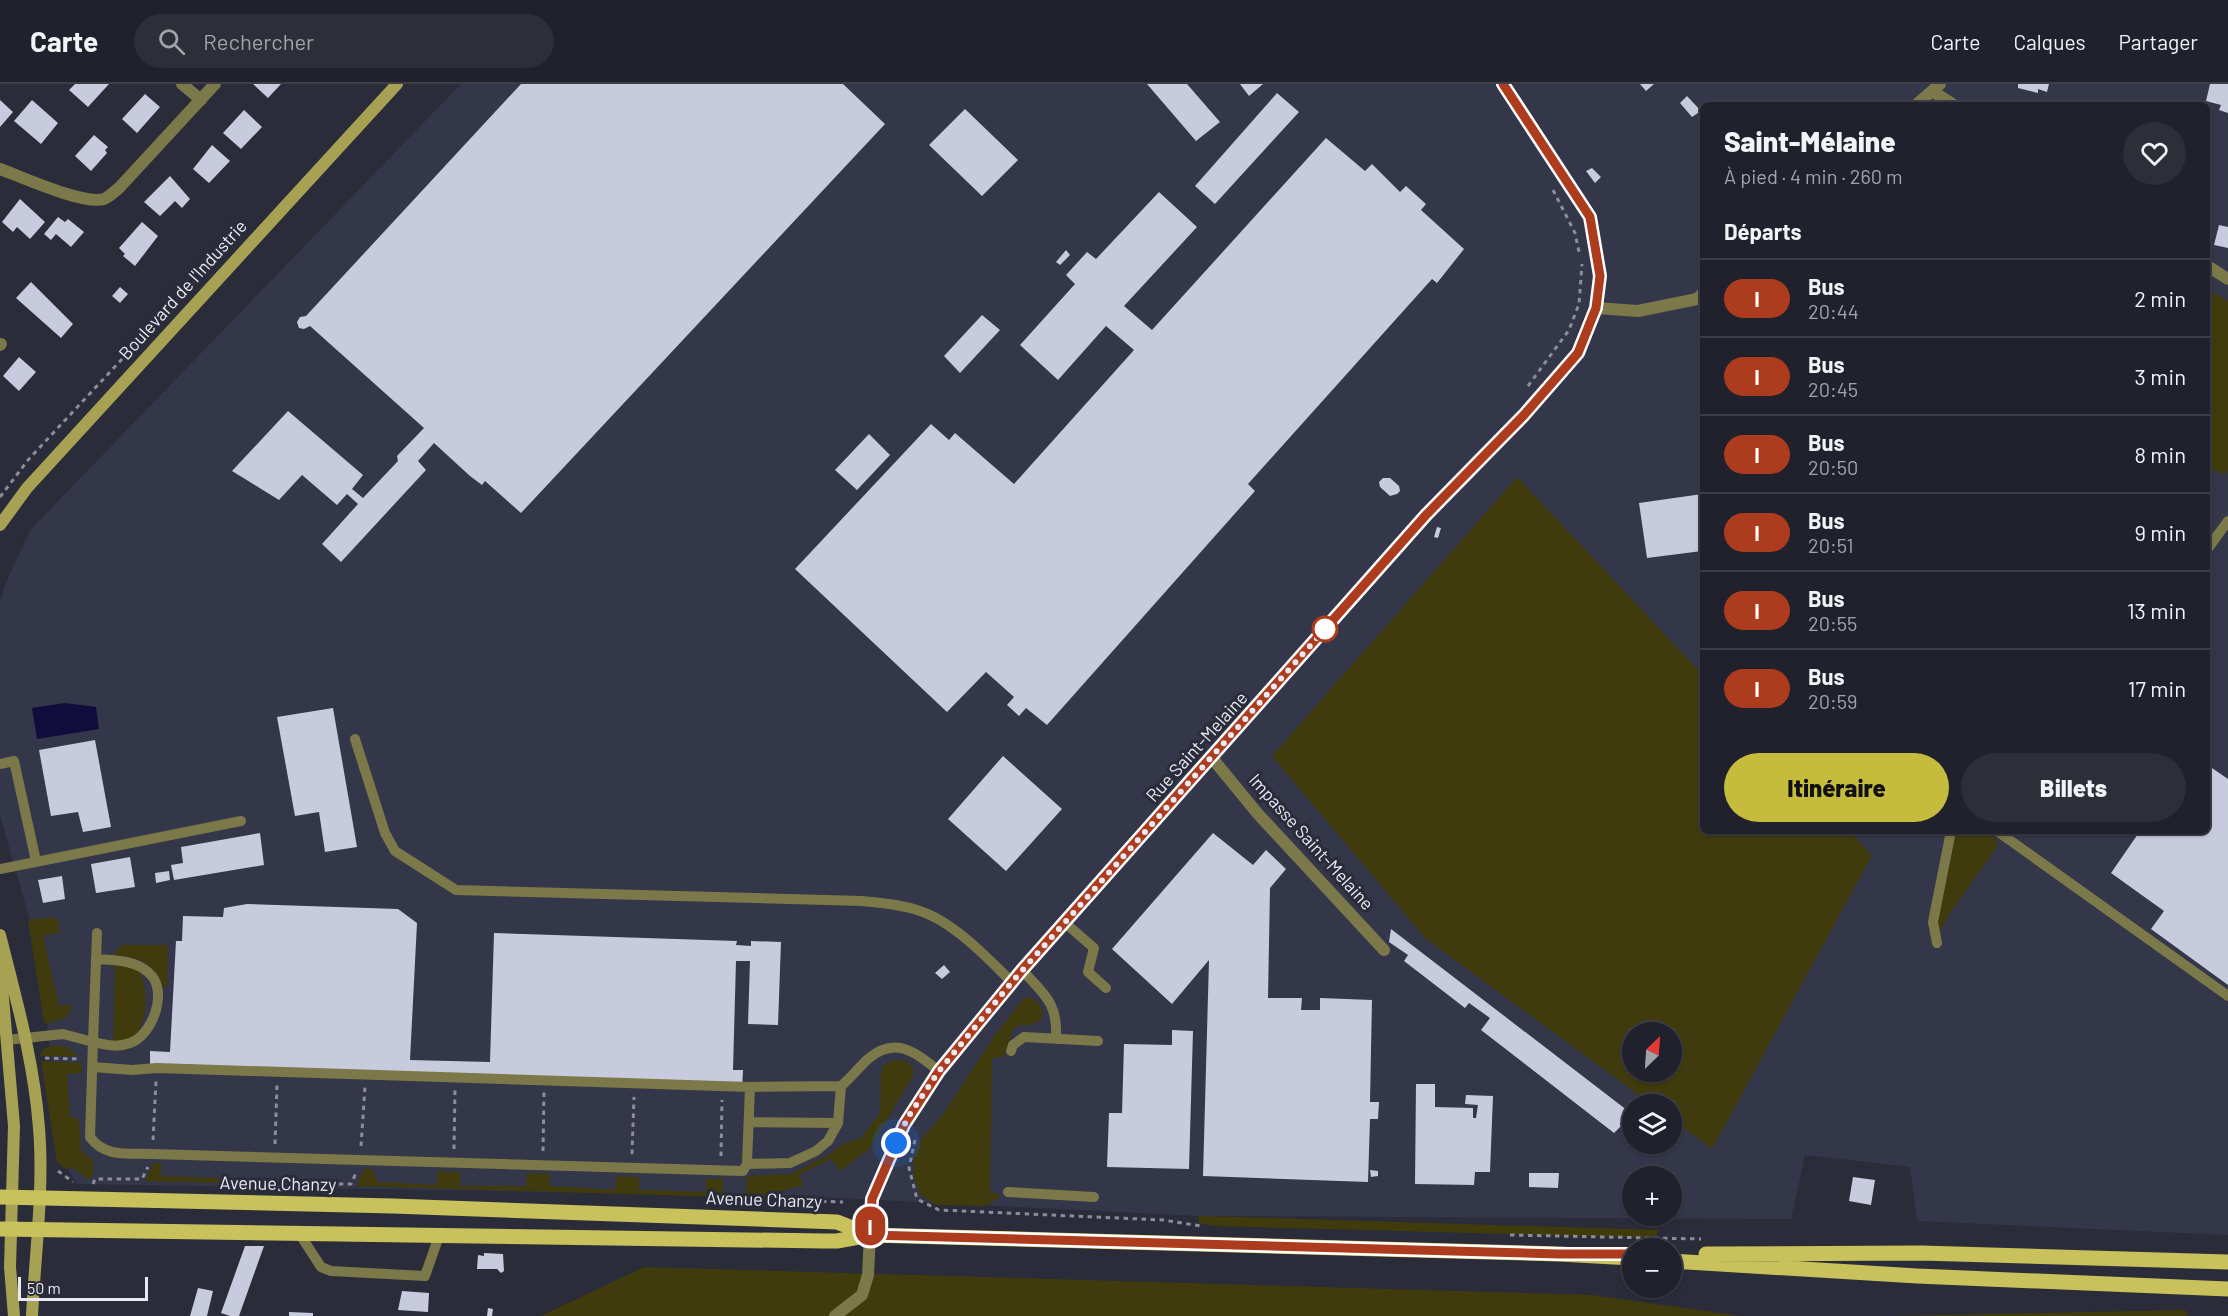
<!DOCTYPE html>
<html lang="fr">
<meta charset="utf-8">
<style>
:root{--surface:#20212c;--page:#2d2e38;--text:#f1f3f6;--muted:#a2a3a9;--line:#3d3e48;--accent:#c5bc3d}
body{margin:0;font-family:Barlow,sans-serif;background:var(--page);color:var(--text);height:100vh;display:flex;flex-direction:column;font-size:22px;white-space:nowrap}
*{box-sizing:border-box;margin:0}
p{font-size:20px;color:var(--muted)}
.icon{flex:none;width:33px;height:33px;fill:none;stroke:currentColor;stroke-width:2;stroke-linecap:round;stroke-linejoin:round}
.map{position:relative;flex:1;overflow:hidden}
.sheet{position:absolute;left:1700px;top:18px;width:510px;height:732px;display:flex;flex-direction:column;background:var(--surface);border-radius:9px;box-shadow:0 2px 4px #0004,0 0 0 2px var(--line)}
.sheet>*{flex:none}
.badge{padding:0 12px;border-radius:20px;font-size:21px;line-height:39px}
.needle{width:39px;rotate:25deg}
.tools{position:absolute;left:1622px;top:938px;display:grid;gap:12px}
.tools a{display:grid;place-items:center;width:60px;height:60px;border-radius:50%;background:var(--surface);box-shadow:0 2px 4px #0004,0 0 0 2px var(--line);font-size:30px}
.scale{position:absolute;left:18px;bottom:15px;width:130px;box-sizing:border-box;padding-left:6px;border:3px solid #e8eaf3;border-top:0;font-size:16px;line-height:21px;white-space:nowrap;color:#e8eaf3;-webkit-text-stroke:4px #2b2c3a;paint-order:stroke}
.you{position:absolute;width:30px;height:30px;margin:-15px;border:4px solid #fff;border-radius:50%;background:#1a73e8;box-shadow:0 0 0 9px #1a73e833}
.map>.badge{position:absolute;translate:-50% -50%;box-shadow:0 0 0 3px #fff}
h2{padding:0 24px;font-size:22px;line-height:54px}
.round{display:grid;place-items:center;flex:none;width:63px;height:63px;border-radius:32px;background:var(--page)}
.headline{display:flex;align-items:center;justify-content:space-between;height:102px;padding:0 24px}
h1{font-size:28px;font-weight:800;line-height:45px}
.primary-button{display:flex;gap:12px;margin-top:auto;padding:12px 24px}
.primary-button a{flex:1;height:69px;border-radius:36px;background:var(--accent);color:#111;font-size:24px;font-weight:800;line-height:69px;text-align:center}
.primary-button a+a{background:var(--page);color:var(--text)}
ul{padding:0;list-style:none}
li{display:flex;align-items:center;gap:18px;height:78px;padding:0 24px;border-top:2px solid var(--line)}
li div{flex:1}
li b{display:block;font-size:22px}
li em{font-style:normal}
li .badge{min-width:66px;font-weight:700;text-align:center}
header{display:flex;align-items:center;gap:36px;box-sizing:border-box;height:84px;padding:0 30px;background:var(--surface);border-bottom:2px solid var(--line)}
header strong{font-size:28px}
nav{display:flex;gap:33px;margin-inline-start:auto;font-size:21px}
.search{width:420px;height:54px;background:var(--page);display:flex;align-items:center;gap:15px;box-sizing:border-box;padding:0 21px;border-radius:33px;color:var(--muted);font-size:22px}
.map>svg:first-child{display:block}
.built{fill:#343649;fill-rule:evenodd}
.green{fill:#3f3b0d;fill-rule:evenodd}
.water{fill:#110c3b}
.building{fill:#c8cbdd}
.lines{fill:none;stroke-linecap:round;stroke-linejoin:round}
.path{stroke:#8b8d98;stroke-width:3;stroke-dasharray:4.5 4.5;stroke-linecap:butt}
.lane{stroke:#7b7849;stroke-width:10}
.street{stroke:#7b7849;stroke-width:12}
.secondary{stroke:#a7a154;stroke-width:12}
.primary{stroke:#c9c15b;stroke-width:15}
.line-casing{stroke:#fff;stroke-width:14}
.line{stroke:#ad3c1e;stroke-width:9}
.walk{stroke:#e8eaf3;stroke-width:6;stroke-dasharray:0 10.8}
.stop-dot{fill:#fff;stroke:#ad3c1e;stroke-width:3}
.labels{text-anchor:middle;stroke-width:6;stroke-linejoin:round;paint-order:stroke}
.street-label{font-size:18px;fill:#e8eaf3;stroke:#2b2c3a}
</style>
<header>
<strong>Carte</strong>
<div class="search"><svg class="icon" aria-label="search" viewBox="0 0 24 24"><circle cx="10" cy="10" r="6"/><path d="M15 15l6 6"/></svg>Rechercher</div>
<nav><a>Carte</a><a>Calques</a><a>Partager</a></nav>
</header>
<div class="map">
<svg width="2228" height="1232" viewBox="0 0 2228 1232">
<rect width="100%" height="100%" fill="#2b2c3a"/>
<!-- built -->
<path class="built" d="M 461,0 L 2228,0 L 2228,1151 L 1917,1137 L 1910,1083 L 1805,1071 L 1791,1135 L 1199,1132 L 796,1112 L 77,1100 L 62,1075 L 39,868 L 0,731 L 0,518 L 6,498 L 31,445 ZM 1702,21 L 2206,21 L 2206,747 L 1702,747 ZM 1632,948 L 1671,948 L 1671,987 L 1632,987 ZM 1632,1020 L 1671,1020 L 1671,1059 L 1632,1059 ZM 1632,1092 L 1671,1092 L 1671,1131 L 1632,1131 Z"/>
<!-- green -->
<path class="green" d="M 2206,205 L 2228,217 L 2228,387 L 2225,390 L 2207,384 Z
M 1517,393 L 1702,590 L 1702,747 L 1849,747 L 1872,771 L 1712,1065 L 1671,1034 L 1671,1020 L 1651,1020 L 1425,854 L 1272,672 ZM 1632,948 L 1671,948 L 1671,987 L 1632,987 Z
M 1956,747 L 1986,747 L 1997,756 L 1997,763 L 1950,829 L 1939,849 L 1938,836 Z
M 52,833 L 58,836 L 60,848 L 43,852 L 59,922 L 72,920 C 70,936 58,938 44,939 L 28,836 Z
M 122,861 L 168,861 L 167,903 L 162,903 C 159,881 135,871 115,872 L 115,868 Z
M 119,879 L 139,887 C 148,905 149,933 135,951 C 130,957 120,957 113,958 L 115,881 Z
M 1027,913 C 1038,914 1049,929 1038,938 C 1031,943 1021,939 1014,944 L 1003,973 L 992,974 L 990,1109 L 999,1110 L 1000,1113 L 985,1122 L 936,1121 L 921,1111 L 914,1094 L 913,1075 L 920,1057 L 944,1029 L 993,954 L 1022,916 Z
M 58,961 L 68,964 L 79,972 L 40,972 C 43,962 49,963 58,961 Z
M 894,976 L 906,977 L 913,983 L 913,992 L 869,1065 L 841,1087 L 830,1075 L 799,1091 L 804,1102 L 791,1104 L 766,1114 L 356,1102 L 364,1085 L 372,1085 L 378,1098 L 437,1101 L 437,1087 L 460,1088 L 460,1102 L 526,1102 L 527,1089 L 550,1090 L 550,1102 L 615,1106 L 617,1092 L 639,1093 L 639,1106 L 706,1108 L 706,1095 L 723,1095 L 723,1110 L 746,1110 L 747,1092 L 791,1090 L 826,1072 L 845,1059 L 861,1054 L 880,1029 L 881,987 L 884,981 Z
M 41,977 L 82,979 L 82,989 L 67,990 L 70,1034 L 79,1034 L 81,1067 L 93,1076 L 93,1091 L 89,1096 L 72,1083 L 65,1085 L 57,1078 Z
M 154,1079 L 161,1079 L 161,1092 L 273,1096 L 269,1100 L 145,1097 Z
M 1199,1132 L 1203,1132 L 1659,1146 L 1655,1154 L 1215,1142 L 1198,1139 Z
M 644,1183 L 1592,1211 L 1741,1232 L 541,1232 Z
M 2185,1226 L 2188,1232 L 1892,1232 Z"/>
<!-- water -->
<path class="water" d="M 65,619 L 96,623 L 99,645 L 37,655 L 32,624 Z"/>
<!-- building -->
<path class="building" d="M 75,0 L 109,0 L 88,23 L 69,6 Z
M 253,0 L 281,0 L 268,14 Z
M 521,0 L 843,0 L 885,40 L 521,429 L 485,397 L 482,401 L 470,392 L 434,359 L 418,377 L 426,386 L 341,478 L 322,460 L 358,420 L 347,410 L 337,421 L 302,391 L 279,416 L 232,387 L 288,327 L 363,391 L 352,405 L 363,414 L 398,377 L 397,372 L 424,344 L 310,242 L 304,245 L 299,244 L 297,238 L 300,233 L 306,232 Z
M 1147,0 L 1187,0 L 1220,38 L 1196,57 Z
M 1240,0 L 1263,0 L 1249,12 Z
M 1640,0 L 1654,0 L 1646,7 Z
M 2018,0 L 2049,0 L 2047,8 L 2038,5 L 2038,9 L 2018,4 Z
M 2210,0 L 2228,0 L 2228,29 L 2219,26 L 2221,21 L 2206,17 Z
M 1277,9 L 1299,28 L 1215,120 L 1195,102 Z
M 145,10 L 160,23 L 137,49 L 122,35 Z
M 1687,12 L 1701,27 L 1692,33 L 1680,19 Z
M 0,16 L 13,28 L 0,43 Z
M 32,16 L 58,39 L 41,60 L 14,37 Z
M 965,25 L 1018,76 L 982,112 L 929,61 Z
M 244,26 L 262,43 L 241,65 L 223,49 Z
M 94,51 L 108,63 L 105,66 L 107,69 L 91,87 L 75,72 Z
M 1326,54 L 1365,87 L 1372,80 L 1400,108 L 1406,102 L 1426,120 L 1421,126 L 1464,165 L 1437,199 L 1432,195 L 1248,400 L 1255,407 L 1047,641 L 1026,624 L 1019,632 L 1007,621 L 1014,613 L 986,588 L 947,628 L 795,485 L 931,340 L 949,356 L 955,349 L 1014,400 L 1134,266 L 1106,242 L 1058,296 L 1020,261 L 1075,200 L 1066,191 L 1087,168 L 1096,175 L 1159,108 L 1197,143 L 1124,222 L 1152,246 Z
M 212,61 L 230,77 L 209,99 L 193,85 Z
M 1592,84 L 1601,93 L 1595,99 L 1586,87 Z
M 170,92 L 190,115 L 182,124 L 175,117 L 160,132 L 144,118 Z
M 20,115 L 45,138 L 30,155 L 17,143 L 13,148 L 2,138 Z
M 58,133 L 65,138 L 68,135 L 84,148 L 71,163 L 56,150 L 51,156 L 44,150 Z
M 142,138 L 158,152 L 135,182 L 123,172 L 125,170 L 119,164 Z
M 2219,141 L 2228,143 L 2228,164 L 2214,161 Z
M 1066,166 L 1070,171 L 1060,181 L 1056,178 Z
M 31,198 L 73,240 L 61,254 L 16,214 Z
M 120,203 L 128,210 L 120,219 L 112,212 Z
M 982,231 L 1000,246 L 960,289 L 944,272 Z
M 19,273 L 36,288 L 19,307 L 3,292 Z
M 869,350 L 890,371 L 857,406 L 835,386 Z
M 1383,394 L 1390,394 L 1399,402 L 1400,407 L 1397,410 L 1390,412 L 1380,403 L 1379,398 Z
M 1702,410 L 1702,467 L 1647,474 L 1639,419 Z
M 1437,443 L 1441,444 L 1438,454 L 1434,453 Z
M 333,624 L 357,763 L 325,768 L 319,728 L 295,732 L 277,633 Z
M 95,656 L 111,743 L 83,748 L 78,728 L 51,732 L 39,666 Z
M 1003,672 L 1062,725 L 1006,787 L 948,735 Z
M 2206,680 L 2228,695 L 2228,901 L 2151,845 L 2164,827 L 2111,789 L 2140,747 L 2206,747 Z
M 260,749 L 264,781 L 174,796 L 171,781 L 183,779 L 181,763 Z
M 1213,749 L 1253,781 L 1266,766 L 1286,785 L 1270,804 L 1268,914 L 1302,914 L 1301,926 L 1320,926 L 1320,914 L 1372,916 L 1370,1018 L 1379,1018 L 1378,1035 L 1370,1035 L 1368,1098 L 1203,1092 L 1209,876 L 1172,920 L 1112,865 Z
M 130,773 L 135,803 L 96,809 L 91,780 Z
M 169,787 L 170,796 L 156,799 L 155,789 Z
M 62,792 L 65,815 L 43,819 L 38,796 Z
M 247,820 L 398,825 L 417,839 L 410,976 L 490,978 L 494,849 L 737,857 L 736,861 L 751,862 L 751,857 L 781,858 L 778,941 L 748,940 L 750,877 L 736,877 L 733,986 L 743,986 L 742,1006 L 150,987 L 150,967 L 170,968 L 176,857 L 182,857 L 183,832 L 223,833 L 224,824 Z
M 1391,845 L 1632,1030 L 1632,1053 L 1620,1043 L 1614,1049 L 1481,946 L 1490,934 L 1469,919 L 1465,924 L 1404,877 L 1408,871 L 1389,858 Z
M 944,881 L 950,888 L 942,895 L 935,889 Z
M 1172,946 L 1193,947 L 1189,1085 L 1107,1083 L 1109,1029 L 1122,1029 L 1124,960 L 1172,961 Z
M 1416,1000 L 1435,1000 L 1435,1023 L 1473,1024 L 1473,1034 L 1476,1034 L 1478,1021 L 1465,1020 L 1466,1011 L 1493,1012 L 1490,1088 L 1475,1088 L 1474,1101 L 1415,1100 Z
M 1370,1086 L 1378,1087 L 1378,1092 L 1371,1093 Z
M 1529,1089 L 1559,1089 L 1558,1104 L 1529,1103 Z
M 1853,1093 L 1875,1096 L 1871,1121 L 1849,1117 Z
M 278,1104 L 288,1104 L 288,1108 L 278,1107 Z
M 245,1162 L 264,1162 L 239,1232 L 230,1232 L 221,1229 Z
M 484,1169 L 503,1170 L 504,1187 L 501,1189 L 497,1185 L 477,1185 L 478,1171 L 484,1172 Z
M 198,1204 L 213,1207 L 207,1232 L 190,1232 Z
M 402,1207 L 429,1209 L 428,1228 L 398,1226 Z
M 488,1224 L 493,1225 L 492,1232 L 487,1232 Z
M 289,1228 L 313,1229 L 313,1232 L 289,1232 Z"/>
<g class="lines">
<!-- path -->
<path class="path" d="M 1553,106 L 1575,149 L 1579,168
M 1528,302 L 1569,246 L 1579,220 L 1582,180
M 0,413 L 28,376 L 218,172
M 45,974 L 80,975
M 153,1056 L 156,997
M 915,1056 L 909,1084 L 917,1115 L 939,1126 L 1163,1136 L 1201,1142
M 275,1060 L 277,1001
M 361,1062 L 365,1003
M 454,1065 L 455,1005
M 543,1067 L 544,1008
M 632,1070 L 634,1013
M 721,1072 L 722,1016
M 58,1087 L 73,1098
M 93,1100 L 95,1095 L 142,1095 L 148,1083
M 274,1102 L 300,1102
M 304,1103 L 307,1100 L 351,1100 L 356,1089
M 795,1119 L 811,1117 L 843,1118
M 1510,1151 L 1701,1155"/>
<!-- lane -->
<path class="lane" d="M 2206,467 L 2228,437
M 355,655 L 385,749 L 395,767 L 456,806 L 862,817 C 880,819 899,820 917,826 C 952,836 986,873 1012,898
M 0,680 L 14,677 L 36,777
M 1997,747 L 2228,912
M 0,785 L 241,737
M 1064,838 L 1094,864 L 1088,888 L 1106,904
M 1937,859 L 1933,838 L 1951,747
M 96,875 C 114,876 135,876 149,889 C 169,906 153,951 130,959 C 117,964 106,961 93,958 L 97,849
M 1022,886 C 1045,911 1058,919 1056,955
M 7,956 L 63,950 L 93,958 L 90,1053 C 105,1074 129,1069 152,1070 L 743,1087 L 747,1080 L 750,1003 L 841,1002 C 851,994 858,984 868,975 C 896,951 916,969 939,987
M 1011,967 L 1013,961 L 1024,953 L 1098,957
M 93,983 L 132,986 L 157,984 L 750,1003
M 749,1038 L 838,1039
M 747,1080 L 790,1079 L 816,1067 L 828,1057 L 838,1039 L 841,1002
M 1008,1108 L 1094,1113
M 299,1149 L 321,1183 L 331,1187 L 425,1192 L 439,1152"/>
<!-- street -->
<path class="street" d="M 182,0 L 201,16
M 1932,7 L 1954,21
M 1916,21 L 1940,0
M 0,85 C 22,93 83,121 104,115 C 109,113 114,108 119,104 L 215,0
M 2206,181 L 2228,195
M 1596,224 L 1638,227 L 1697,215 L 1702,210
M 0,261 L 1,260
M 1212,674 L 1258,730 L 1384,866
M 835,1232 L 862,1211 L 868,1191 L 870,1151"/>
<!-- secondary -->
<path class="secondary" d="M 0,441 L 27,404 L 397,0
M 0,851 C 16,914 34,978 39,1044 C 44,1106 35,1170 32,1232
M 0,879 L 14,1042 L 10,1183 L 14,1232
M 870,1151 L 872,1115 L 904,1041 L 939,987 L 1022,886 L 1426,431 L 1524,331 L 1578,269 L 1596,224 L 1600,193 L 1590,133 L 1503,0"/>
<!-- primary -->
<path class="primary" d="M 0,1113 L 393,1122 L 837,1138 L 870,1151
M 0,1145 L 824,1157 L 837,1157 L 870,1151 L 1559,1170 L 1632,1174
M 1706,1170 L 1921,1169 L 2228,1178
M 1671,1177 L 1917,1192 L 2228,1205"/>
</g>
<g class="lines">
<defs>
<path id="line" d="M 1503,0 L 1590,133 L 1600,192 L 1596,224 L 1578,269 L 1524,331 L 1426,431 L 1022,886 L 939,987 L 904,1041 L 872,1115 L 870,1151 L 1559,1170 L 1632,1170"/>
</defs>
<!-- line casing -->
<use href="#line" class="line-casing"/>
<!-- line -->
<use href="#line" class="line"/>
<!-- walk -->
<path class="walk" d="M 896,1059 L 908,1033 L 939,987 L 1012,898 L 1325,545"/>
</g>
<!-- markers -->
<circle class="stop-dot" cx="1325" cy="545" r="12"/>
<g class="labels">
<!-- street labels -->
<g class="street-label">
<text transform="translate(183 206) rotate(-48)" y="6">Boulevard de l'Industrie</text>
<text transform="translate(1197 663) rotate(-48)" y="6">Rue Saint-Melaine</text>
<text transform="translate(1311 758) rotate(48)" y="6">Impasse Saint-Melaine</text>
<text transform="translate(278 1100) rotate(1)" y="6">Avenue Chanzy</text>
<text transform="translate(764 1116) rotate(2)" y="6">Avenue Chanzy</text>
</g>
</g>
</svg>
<div class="tools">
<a><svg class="needle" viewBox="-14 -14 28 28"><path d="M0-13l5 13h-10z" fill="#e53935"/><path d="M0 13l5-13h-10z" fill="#a2a3a9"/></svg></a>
<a><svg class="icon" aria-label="layers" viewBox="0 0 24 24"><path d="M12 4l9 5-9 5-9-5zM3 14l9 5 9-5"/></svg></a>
<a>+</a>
<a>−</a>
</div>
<div class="scale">50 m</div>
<div class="you" style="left:896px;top:1059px"></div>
<b class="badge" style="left:870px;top:1142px;background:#ad3c1e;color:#fff">I</b>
<section class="sheet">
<div class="headline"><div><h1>Saint-Mélaine</h1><p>À pied · 4 min · 260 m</p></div><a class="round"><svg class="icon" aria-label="heart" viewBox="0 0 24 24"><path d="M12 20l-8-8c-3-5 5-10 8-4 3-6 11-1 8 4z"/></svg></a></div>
<h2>Départs</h2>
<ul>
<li><span class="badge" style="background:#ad3c1e;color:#fff">I</span><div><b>Bus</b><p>20:44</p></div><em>2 min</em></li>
<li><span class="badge" style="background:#ad3c1e;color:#fff">I</span><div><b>Bus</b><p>20:45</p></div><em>3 min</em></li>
<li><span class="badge" style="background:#ad3c1e;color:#fff">I</span><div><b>Bus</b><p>20:50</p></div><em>8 min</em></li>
<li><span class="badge" style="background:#ad3c1e;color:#fff">I</span><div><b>Bus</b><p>20:51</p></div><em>9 min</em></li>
<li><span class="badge" style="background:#ad3c1e;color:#fff">I</span><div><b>Bus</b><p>20:55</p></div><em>13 min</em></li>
<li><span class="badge" style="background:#ad3c1e;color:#fff">I</span><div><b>Bus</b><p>20:59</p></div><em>17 min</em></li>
</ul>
<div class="primary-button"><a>Itinéraire</a><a>Billets</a></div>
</section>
</div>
